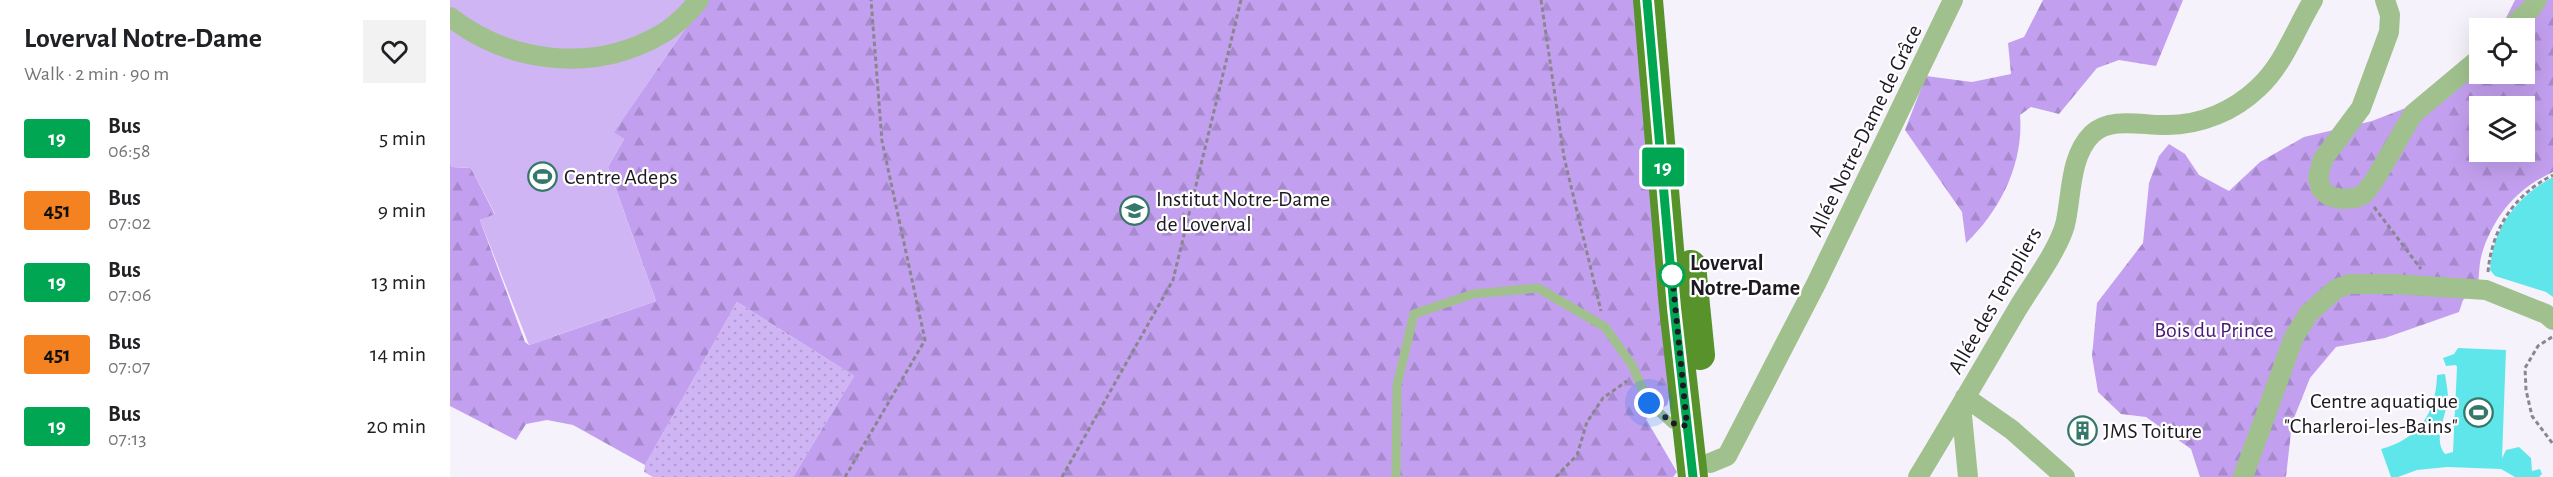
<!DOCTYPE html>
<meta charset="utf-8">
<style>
:root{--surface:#fff;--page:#f2f2f2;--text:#202124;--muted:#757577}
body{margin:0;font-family:"Alegreya Sans",sans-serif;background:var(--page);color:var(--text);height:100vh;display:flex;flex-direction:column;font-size:22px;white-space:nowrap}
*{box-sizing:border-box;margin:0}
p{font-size:20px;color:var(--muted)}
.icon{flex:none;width:33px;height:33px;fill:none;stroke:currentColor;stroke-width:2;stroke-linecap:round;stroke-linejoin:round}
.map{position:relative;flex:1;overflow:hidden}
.sheet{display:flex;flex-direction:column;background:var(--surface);width:450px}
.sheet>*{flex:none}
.badge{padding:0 12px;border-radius:4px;font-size:21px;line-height:39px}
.tools{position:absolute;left:2019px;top:18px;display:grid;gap:12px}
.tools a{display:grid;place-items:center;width:66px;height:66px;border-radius:0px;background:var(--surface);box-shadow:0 6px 24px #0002;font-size:30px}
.you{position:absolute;width:30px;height:30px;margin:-15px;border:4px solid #fff;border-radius:50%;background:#1a73e8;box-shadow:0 0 0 9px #1a73e833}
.map>.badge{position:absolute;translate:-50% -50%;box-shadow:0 0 0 3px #fff}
.round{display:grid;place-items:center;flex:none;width:63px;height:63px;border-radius:0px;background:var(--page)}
.headline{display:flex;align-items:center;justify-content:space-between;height:102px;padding:0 24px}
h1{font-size:28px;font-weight:700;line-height:45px}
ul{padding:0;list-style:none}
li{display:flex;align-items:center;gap:18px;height:72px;padding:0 24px}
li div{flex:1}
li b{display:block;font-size:22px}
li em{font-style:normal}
li .badge{min-width:66px;font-weight:700;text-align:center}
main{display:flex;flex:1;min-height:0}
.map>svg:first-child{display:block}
.grass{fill:url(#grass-dots)}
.forest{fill:url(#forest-firs);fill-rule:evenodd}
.park{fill:#d0b5f4}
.water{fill:#5fe6eb}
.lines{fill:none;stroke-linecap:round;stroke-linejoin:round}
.path{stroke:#8a868f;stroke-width:3;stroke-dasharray:4.5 3;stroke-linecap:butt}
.service{stroke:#a0c18d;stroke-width:9}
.minor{stroke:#a0c18d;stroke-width:20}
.primary{stroke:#57932a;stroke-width:30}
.line-casing{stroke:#fff;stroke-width:14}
.line{stroke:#00a651;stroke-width:9}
.walk{stroke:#1d1922;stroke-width:6;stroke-dasharray:0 10.8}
.stop-dot{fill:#fff;stroke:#00a651;stroke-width:3}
.labels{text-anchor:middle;stroke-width:4.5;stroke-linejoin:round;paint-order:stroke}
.street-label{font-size:22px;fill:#1d1922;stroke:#fff}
.poi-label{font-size:22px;fill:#1d1922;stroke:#fff;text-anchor:start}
.stop-label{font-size:22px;font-weight:bold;fill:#1d1922;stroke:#fff;text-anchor:start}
.park-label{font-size:22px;fill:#4a1974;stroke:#fff}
</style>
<main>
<section class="sheet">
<div class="headline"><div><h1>Loverval Notre-Dame</h1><p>Walk · 2 min · 90 m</p></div><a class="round"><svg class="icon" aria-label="heart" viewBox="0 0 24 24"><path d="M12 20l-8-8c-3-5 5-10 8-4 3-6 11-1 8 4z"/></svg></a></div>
<ul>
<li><span class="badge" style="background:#00a651;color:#fff">19</span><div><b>Bus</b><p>06:58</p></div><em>5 min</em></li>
<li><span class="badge" style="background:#f58220;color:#111">451</span><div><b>Bus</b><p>07:02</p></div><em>9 min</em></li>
<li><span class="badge" style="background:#00a651;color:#fff">19</span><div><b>Bus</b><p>07:06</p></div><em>13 min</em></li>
<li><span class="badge" style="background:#f58220;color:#111">451</span><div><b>Bus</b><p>07:07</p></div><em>14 min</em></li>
<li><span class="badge" style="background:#00a651;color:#fff">19</span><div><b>Bus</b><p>07:13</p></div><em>20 min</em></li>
</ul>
</section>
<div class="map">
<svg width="2103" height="477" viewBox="0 0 2103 477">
<defs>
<pattern id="grass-dots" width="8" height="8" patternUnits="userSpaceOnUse" patternTransform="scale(1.5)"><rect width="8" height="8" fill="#d0b5f4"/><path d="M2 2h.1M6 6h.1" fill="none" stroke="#b29bd1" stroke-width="1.8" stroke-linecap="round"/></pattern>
<pattern id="forest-firs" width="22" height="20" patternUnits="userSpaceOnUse" patternTransform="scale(1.5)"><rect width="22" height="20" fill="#c3a0ef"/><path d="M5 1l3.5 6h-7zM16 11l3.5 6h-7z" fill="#a789cd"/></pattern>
</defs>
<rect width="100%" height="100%" fill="#f6f2fc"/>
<!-- grass -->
<path class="grass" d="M 287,302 L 404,376 L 343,477 L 203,477 L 194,472 L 195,465 Z"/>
<!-- forest -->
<path class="forest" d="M 255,0 L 1184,0 L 1223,386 L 1217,405 L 1196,419 L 1227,472 L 1223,477 L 343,477 L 404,376 L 287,302 L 195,465 L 123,425 L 97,420 L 76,424 L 66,440 L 0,406 L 0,162 L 2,167 L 21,168 L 45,215 L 30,220 L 75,342 L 79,345 L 206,301 L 158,167 L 174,139 L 163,133 Z
M 1593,0 L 1733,0 L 1706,66 L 1669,60 L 1647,68 L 1609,114 L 1581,107 L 1570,115 C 1574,162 1551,210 1516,243 L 1512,212 L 1455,130 L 1476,76 L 1522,82 L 1561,74 L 1558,43 L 1574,37 Z
M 2065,0 L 2103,0 L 2103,172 C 2068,188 2046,213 2033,250 C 2029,261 2029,276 2028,287 L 2013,300 L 2009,312 L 1935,338 L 1886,347 L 1860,378 L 1842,423 L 1836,477 L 1750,477 L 1741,449 L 1696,417 L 1671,414 L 1648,392 L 1642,356 L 1647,303 L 1693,243 L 1699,183 L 1709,156 L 1719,144 L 1735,154 L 1749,175 L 1779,191 L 1810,162 L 1854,137 L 1922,121 L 1992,94 L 2029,55 L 2030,74 L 2074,74 L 2074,28 L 2051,28 ZM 2030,106 L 2074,106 L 2074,152 L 2030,152 Z"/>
<!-- park -->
<path class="park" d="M 0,0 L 255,0 L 164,132 L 174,139 L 158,167 L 206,301 L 79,345 L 30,220 L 45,214 L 21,168 L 2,167 L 0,162 Z"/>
<!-- water -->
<path class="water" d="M 2103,177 L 2103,297 L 2096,292 L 2045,276 L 2040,270 C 2042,229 2067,196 2103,177 Z
M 2008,348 L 2056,350 L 2052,458 L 2056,450 L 2069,447 L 2081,458 L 2082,471 L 2090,469 L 2092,474 L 2089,477 L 2065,477 L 2051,469 L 1997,467 L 1967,470 L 1948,477 L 1941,477 L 1931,449 C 1969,439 1986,413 1987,375 L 1995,374 C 1996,382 1998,390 1998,398 C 1997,415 1982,439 1995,454 L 2003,452 L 2007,367 L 2006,365 L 1996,366 L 1993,358 L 2004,354 Z"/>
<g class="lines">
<!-- path -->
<path class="path" d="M 1091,0 L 1114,157 L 1151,311
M 1924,207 L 1971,269
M 2038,272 C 2042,228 2064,195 2103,175
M 2102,337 L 2088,346 L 2075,368 L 2076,390 L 2082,416 L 2103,444
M 395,477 L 475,340 L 432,141 L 421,0
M 612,477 L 723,280 L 791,0
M 1106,477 L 1127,455 L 1137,422 L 1153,398 L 1177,381"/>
<!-- service -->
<path class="service" d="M 946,477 L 947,385 L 964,314 L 1023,294 L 1088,288 L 1155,327 L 1182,365 L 1199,403 L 1222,424 L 1232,425"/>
<!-- minor -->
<path class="minor" d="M 1935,0 L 1940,15 L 1939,32 L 1911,108 L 1873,159 L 1868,177 L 1871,189 L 1879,196 L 1891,199 L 1905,198 L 1914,194 L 1924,181 L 1963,114 L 2030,58
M 0,17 C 59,63 142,73 208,36 C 225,27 237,14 249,0
M 2060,28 L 2080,10 L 2087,0
M 1515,397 L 1562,430 L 1615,477
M 1511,405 L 1518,477
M 1260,463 L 1277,456 L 1290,431 L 1366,284 L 1503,0
M 1468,477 C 1502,421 1535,364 1568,308 C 1582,285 1608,250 1615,225 C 1622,196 1619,157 1642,134 C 1661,116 1694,126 1717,125 C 1751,125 1784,111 1808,88 C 1834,64 1845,30 1863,0
M 1793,477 L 1844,337 L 1859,313 L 1886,289 L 1899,284 L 1944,284 L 2036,290 L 2096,314 L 2103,320"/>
<!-- primary -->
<path class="primary" d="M 1198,0 L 1224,308 L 1243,477
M 1241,265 L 1250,355"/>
</g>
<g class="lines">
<defs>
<path id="line" d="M 1197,0 L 1224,308 L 1243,477"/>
</defs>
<!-- line casing -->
<use href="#line" class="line-casing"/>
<!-- line -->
<use href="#line" class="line"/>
<!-- walk -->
<path class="walk" d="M 1199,403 L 1222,423 L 1237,426 L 1221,264 L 1222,275"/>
</g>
<!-- icons -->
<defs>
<symbol id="stadium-ring" viewBox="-11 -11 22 22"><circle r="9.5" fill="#fff" stroke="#35786a" stroke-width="1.5"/><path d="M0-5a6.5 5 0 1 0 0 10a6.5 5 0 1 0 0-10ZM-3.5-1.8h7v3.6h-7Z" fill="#35786a"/></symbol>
<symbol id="school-ring" viewBox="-11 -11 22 22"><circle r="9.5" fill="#fff" stroke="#35786a" stroke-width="1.5"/><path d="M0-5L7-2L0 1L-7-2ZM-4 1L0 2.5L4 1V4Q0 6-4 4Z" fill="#35786a"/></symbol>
<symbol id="building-ring" viewBox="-11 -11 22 22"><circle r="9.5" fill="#fff" stroke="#35786a" stroke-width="1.5"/><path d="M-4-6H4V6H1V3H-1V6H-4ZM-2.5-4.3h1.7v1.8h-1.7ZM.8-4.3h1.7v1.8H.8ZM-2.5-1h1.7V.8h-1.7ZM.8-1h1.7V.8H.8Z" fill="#35786a"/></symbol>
</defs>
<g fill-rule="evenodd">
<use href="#stadium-ring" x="76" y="160" width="33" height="33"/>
<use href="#school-ring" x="668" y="194" width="33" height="33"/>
<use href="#stadium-ring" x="2012" y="396" width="33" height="33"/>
<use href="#building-ring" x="1616" y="414" width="33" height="33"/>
</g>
<!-- markers -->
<circle class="stop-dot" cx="1222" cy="275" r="12"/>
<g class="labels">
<!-- street labels -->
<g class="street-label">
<text transform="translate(1414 130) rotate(-64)" y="8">Allée Notre-Dame de Grâce</text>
<text transform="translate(1544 300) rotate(-60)" y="8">Allée des Templiers</text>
</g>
<!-- poi labels -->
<g class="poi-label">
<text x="114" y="184">Centre Adeps</text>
<text x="706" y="206">Institut Notre-Dame<tspan x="706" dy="25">de Loverval</tspan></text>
<text x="2008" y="408" text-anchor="end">Centre aquatique<tspan x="2008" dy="25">"Charleroi-les-Bains"</tspan></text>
<text x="1653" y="438">JMS Toiture</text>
</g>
<!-- stop labels -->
<g class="stop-label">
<text x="1240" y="270">Loverval<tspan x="1240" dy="25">Notre-Dame</tspan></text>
</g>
<!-- park labels -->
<g class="park-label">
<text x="1764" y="337">Bois du Prince</text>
</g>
</g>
</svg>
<div class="tools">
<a><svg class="icon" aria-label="locate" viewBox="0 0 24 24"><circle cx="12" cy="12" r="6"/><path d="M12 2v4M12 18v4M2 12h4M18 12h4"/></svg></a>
<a><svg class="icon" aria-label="layers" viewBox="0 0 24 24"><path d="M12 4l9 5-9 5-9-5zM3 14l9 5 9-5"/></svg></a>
</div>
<div class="you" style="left:1199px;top:403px"></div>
<b class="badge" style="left:1213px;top:167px;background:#00a651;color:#fff">19</b>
</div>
</main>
